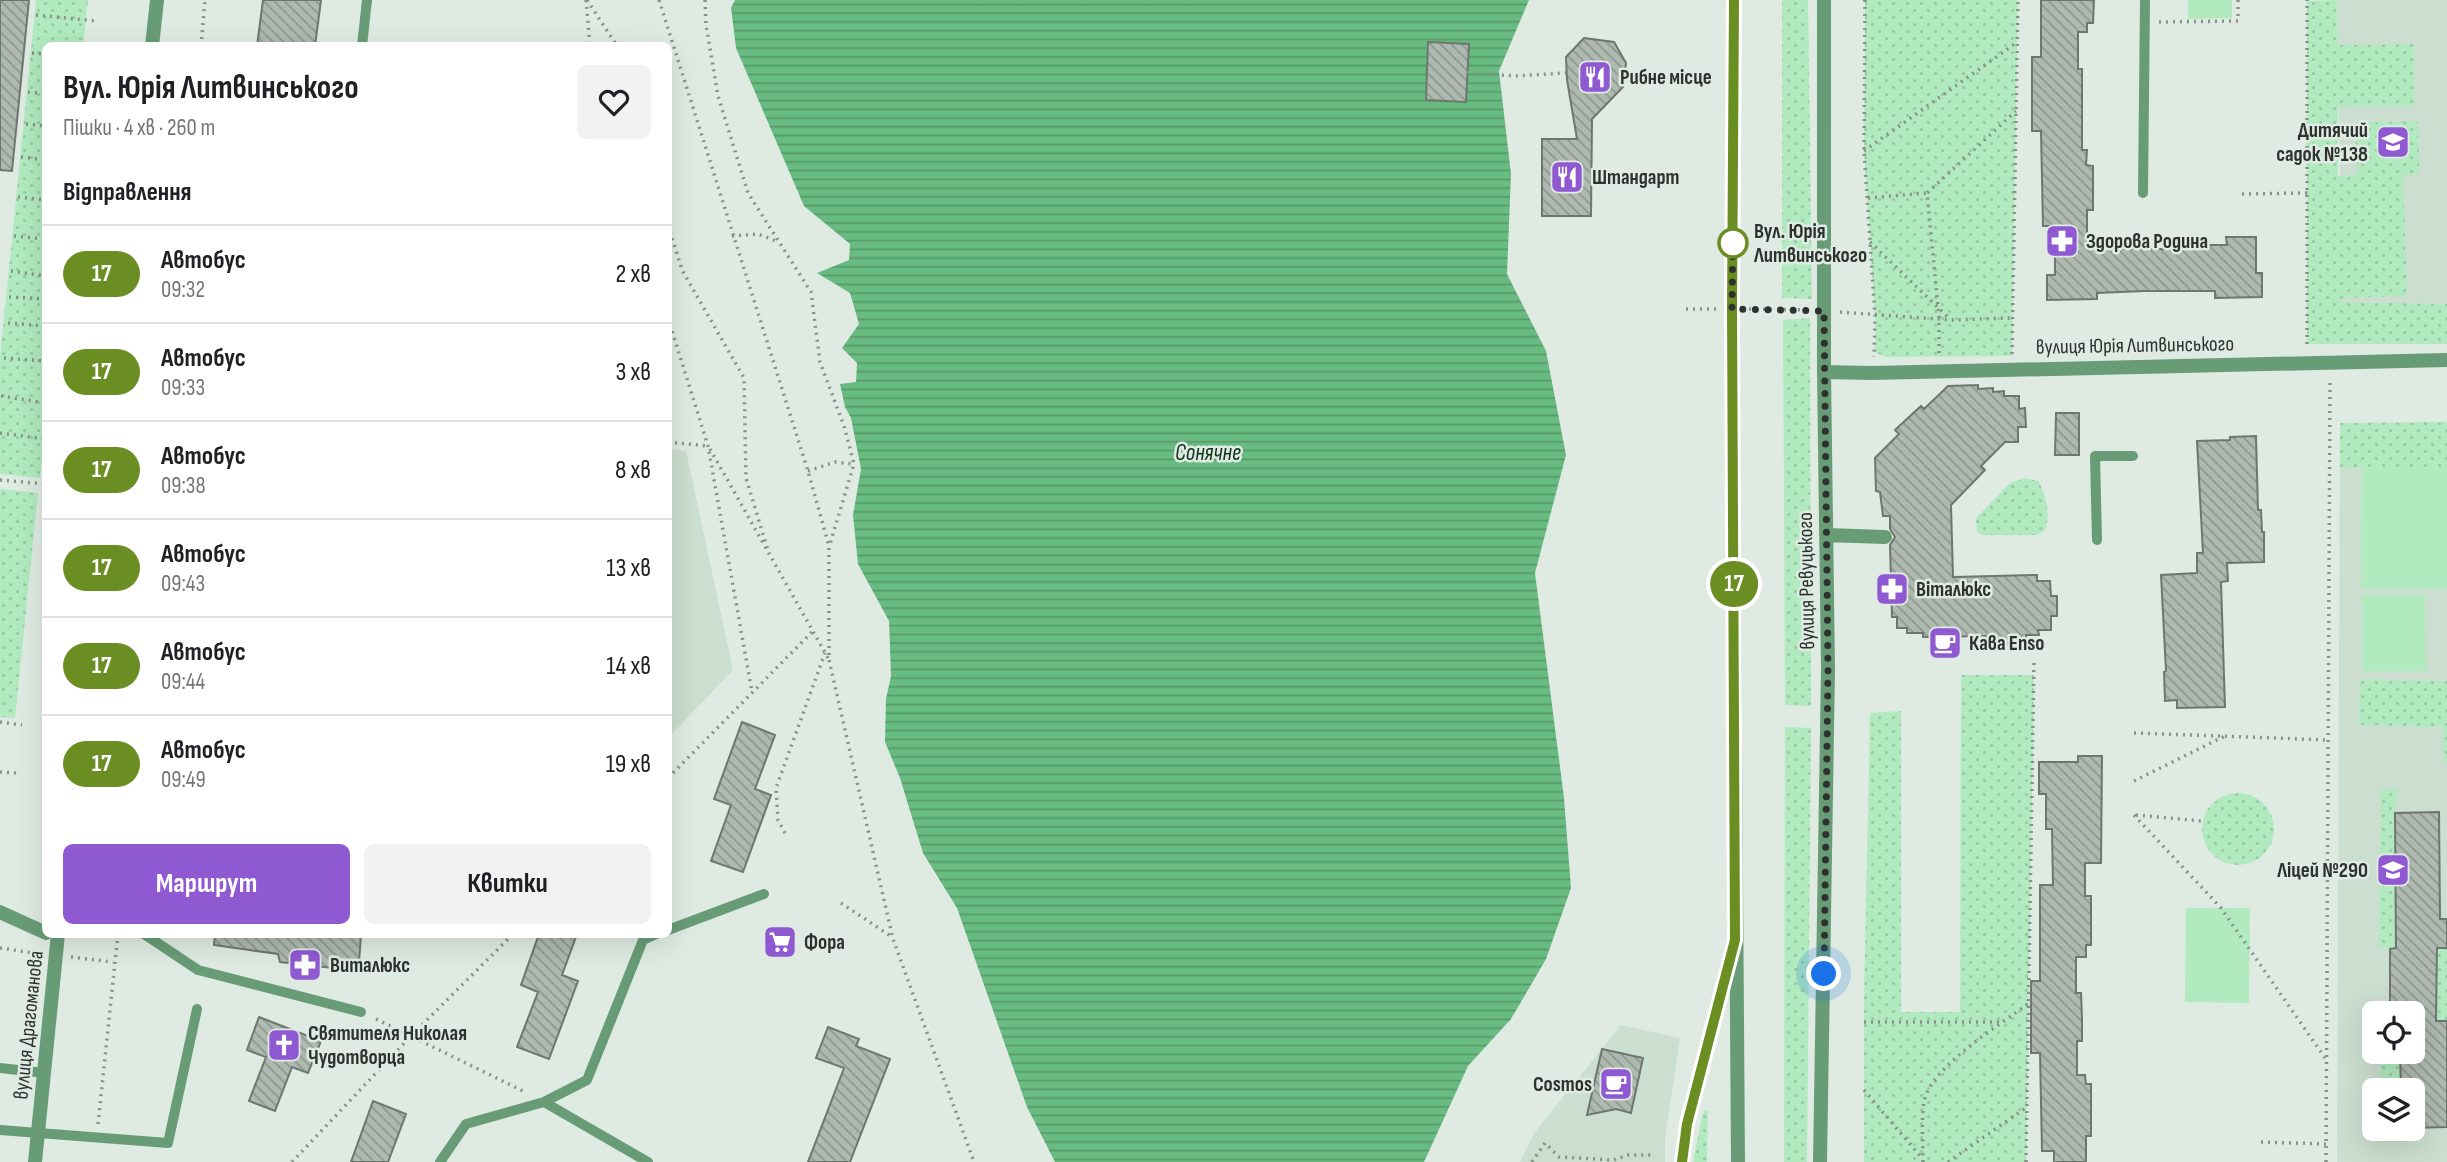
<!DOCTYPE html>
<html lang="uk">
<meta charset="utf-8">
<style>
:root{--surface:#fff;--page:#f2f2f2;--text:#202124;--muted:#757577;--line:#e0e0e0;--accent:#8f59d1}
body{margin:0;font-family:"Sofia Sans Condensed",sans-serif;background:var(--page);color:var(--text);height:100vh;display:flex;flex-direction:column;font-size:26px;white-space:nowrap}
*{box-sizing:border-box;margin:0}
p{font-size:23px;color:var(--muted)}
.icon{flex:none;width:38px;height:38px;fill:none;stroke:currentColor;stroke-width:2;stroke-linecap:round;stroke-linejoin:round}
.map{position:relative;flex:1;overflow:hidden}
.sheet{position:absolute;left:42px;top:42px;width:630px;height:896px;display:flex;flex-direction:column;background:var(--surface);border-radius:10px;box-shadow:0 7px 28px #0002}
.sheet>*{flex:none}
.badge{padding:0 14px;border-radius:23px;font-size:24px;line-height:46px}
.buttons{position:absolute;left:2362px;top:1001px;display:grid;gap:14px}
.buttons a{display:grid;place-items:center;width:63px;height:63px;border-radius:10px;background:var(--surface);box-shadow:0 7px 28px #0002;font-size:35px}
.you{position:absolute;width:35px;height:35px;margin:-18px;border:5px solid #fff;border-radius:50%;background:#1a73e8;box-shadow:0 0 0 10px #1a73e833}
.map>.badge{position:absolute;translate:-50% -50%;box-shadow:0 0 0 4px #fff}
h2{padding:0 21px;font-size:26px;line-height:63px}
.round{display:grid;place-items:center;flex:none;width:74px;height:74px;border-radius:10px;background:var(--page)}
.overview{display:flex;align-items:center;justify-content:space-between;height:119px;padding:0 21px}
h1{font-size:33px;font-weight:700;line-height:52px}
.button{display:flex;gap:14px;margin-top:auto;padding:14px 21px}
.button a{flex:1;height:80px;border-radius:10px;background:var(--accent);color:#fff;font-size:28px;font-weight:700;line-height:80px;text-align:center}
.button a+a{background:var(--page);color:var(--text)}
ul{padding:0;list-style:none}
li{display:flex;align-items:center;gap:21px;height:98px;padding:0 21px;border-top:2px solid var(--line)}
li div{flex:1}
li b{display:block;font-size:26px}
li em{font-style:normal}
li .badge{min-width:77px;font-weight:700;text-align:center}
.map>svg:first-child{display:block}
.built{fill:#ccded0;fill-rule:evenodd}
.green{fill:url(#green-dots)}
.pitch{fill:#b1eabe}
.water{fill:url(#water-rules);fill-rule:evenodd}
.building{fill:url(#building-back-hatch);stroke:#6d776f;stroke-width:2}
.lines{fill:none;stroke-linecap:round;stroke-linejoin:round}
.path{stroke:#88908a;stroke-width:3.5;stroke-dasharray:2 5;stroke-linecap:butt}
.service{stroke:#689c76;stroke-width:10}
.minor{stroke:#689c76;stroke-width:14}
.tertiary{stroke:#689c76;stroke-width:14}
.line-casing{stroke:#fff;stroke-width:16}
.line{stroke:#6b8e23;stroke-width:10}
.walk{stroke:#2d322e;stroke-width:7;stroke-dasharray:0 12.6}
.stop-dot{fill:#fff;stroke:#6b8e23;stroke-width:3.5}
.labels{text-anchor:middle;stroke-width:5;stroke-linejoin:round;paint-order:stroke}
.poi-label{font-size:21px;font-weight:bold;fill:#2d322e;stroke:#dfebe2;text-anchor:start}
.stop-label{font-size:21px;font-weight:bold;fill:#2d322e;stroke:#dfebe2;text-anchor:start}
.street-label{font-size:21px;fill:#2d322e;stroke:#dfebe2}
.water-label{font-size:23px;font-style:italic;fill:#0e311a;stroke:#dfebe2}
</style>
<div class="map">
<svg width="2447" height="1162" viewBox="0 0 2447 1162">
<defs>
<pattern id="green-dots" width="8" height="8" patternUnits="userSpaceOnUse" patternTransform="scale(1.75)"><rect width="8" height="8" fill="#b1eabe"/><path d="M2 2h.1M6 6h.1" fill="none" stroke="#99c9a4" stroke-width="1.8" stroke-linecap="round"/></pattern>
<pattern id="water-rules" width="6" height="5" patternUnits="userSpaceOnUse" patternTransform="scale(1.75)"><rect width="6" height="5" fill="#69bc81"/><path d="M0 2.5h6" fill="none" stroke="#57996a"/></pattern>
<pattern id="building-back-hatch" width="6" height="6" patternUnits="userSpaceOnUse" patternTransform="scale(1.75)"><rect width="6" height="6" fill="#aeb9b0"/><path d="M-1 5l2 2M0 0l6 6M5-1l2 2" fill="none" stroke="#8e9790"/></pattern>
</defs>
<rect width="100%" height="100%" fill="#dfebe2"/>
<!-- built -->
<path class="built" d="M 2337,0 L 2447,0 L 2447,304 L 2342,303 Z
M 2447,422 L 2447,1162 L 2337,1162 L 2340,423 ZM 2375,1013 L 2413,1013 L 2413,1052 L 2375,1052 ZM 2375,1090 L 2413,1090 L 2413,1129 L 2375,1129 Z
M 669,449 L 686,451 L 733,670 L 669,737 Z
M 1621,1025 L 1680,1038 L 1665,1138 L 1665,1162 L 1520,1162 L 1535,1132 Z"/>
<!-- green -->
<path class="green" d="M 36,0 L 88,0 L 83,45 L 46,46 L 46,419 L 40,478 L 0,474 L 0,357 Z
M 1782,0 L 1808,0 L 1812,299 L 1782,298 Z
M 1865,0 L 2018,0 L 2012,356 L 1886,357 L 1875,352 L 1875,316 L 1864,151 Z
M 2337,0 L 2338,45 L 2414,44 L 2414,106 L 2338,107 L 2338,176 L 2357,175 L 2355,123 L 2418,121 L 2419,174 L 2403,175 L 2407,296 L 2342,298 L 2342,302 L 2447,304 L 2447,344 L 2307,344 L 2307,1 Z
M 1810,318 L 1811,706 L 1785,705 L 1783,320 Z
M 2447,422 L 2447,467 L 2340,468 L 2340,423 Z
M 2026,478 L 2038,481 C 2046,494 2051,515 2045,531 L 2036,535 L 1982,535 L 1977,531 L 1976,518 L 2010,483 Z
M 0,489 L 38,493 L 15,718 L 0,717 Z
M 1961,675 L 2034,675 L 2026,1162 L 1864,1162 L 1864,1001 L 1870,713 L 1901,711 L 1901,1012 L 1960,1012 Z
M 2360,680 L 2447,681 L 2447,765 L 2444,762 L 2443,727 L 2359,725 Z
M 1785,727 L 1811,728 L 1807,1162 L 1784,1162 Z
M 2381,789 L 2397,789 L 2395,813 L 2396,948 L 2379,947 Z
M2202 829a36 36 0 1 1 72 0a36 36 0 1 1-72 0Z
M 2437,948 L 2447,948 L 2447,1021 L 2437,1021 Z
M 2380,1052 L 2400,1052 L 2401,1090 L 2381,1090 Z
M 1708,1110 L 1707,1162 L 1693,1162 L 1703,1112 Z"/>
<!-- pitch -->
<path class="pitch" d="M 2188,0 L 2232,0 L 2232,18 L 2188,19 Z
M 2362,467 L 2447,467 L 2447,588 L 2361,588 Z
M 2362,595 L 2425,595 L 2426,671 L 2362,671 Z
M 2186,908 L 2250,908 L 2249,1003 L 2185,1002 Z"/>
<!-- water -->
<path class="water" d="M 735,0 L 1529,0 L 1499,71 L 1511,174 L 1507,274 L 1546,351 L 1566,455 L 1535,573 L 1564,798 L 1571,888 L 1546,959 L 1511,1019 L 1468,1066 L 1424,1162 L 1055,1162 L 1027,1107 L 957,908 L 923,853 L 900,778 L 885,742 L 886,699 L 891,676 L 889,621 L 858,564 L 853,515 L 861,469 L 851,418 L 845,407 L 840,384 L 856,382 L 857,363 L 842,348 L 859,324 L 850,293 L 817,273 L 849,260 L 850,244 L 804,206 L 736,48 L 731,8 ZM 1429,42 L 1469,44 L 1465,102 L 1426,100 Z"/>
<!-- building -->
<path class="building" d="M 0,0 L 29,0 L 12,171 L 0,170 Z
M 263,0 L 321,0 L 315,46 L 257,46 Z
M 2041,0 L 2094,0 L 2093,23 L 2087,23 L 2087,32 L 2078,32 L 2078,69 L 2082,69 L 2082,150 L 2087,150 L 2086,165 L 2093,166 L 2093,210 L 2087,210 L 2087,246 L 2121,246 L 2121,249 L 2188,249 L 2188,245 L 2227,245 L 2226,237 L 2256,237 L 2256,273 L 2262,273 L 2262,297 L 2215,298 L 2215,291 L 2144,291 L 2097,293 L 2097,299 L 2047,300 L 2047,275 L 2055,275 L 2055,226 L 2043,226 L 2041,131 L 2032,131 L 2032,57 L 2041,57 Z
M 1584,38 L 1614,42 L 1626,63 L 1623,87 L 1592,119 L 1591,216 L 1542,216 L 1542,139 L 1577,139 L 1567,80 L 1566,57 Z
M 1428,42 L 1469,44 L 1466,102 L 1426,100 Z
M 1978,385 L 1978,389 L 1993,388 L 1993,392 L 2004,391 L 2004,396 L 2019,396 L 2019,409 L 2025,408 L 2026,427 L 2018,427 L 2018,442 L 2005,442 L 1981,466 L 1985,470 L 1951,505 L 1953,577 L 2037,575 L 2037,581 L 2050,581 L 2051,596 L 2057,596 L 2057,616 L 2051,616 L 2051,630 L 2038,630 L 2039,635 L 2026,635 L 2026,640 L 2016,640 L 2016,644 L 1998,645 L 1997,641 L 1987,641 L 1987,636 L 1923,637 L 1923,633 L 1907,633 L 1907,628 L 1897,628 L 1897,617 L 1892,617 L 1890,545 L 1895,537 L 1890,529 L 1890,516 L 1883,516 L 1880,492 L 1876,491 L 1875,458 L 1899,434 L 1895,430 L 1921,406 L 1924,409 L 1948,386 Z
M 2056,413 L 2079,413 L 2079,455 L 2055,455 Z
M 2256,436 L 2258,510 L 2261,510 L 2262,532 L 2264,532 L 2264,562 L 2227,563 L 2228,581 L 2221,582 L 2225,707 L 2177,708 L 2177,700 L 2165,701 L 2164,672 L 2166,671 L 2161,575 L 2197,573 L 2197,553 L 2203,553 L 2197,441 L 2230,440 L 2230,437 Z
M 742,722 L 775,735 L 755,789 L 771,795 L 743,872 L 711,861 L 731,805 L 714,799 Z
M 2078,756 L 2102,756 L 2101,863 L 2085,863 L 2085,896 L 2091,896 L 2091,945 L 2086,945 L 2086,957 L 2076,957 L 2076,993 L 2081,993 L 2082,1018 L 2082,1041 L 2077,1041 L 2077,1075 L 2085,1075 L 2086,1084 L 2091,1084 L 2091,1136 L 2086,1136 L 2086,1162 L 2054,1162 L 2054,1151 L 2042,1151 L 2040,1053 L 2031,1053 L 2031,981 L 2040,981 L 2040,885 L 2053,885 L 2052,829 L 2046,829 L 2046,794 L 2039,794 L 2039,762 L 2078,762 Z
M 2439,812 L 2440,919 L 2447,919 L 2447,948 L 2437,948 L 2436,1021 L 2447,1021 L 2447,1127 L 2413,1128 L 2413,1090 L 2401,1090 L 2400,1052 L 2413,1052 L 2413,1013 L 2390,1013 L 2390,949 L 2396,948 L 2395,813 Z
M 215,934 L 361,934 L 359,963 L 343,962 L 341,969 L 280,962 L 278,954 L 214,945 Z
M 539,934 L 577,934 L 562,975 L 578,981 L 549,1059 L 517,1047 L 538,992 L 521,985 Z
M 259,1017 L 321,1041 L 308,1073 L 292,1067 L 275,1111 L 249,1101 L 266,1057 L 247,1050 Z
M 828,1027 L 859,1039 L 856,1046 L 890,1059 L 850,1162 L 808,1162 L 844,1068 L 816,1058 Z
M 1602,1049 L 1643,1058 L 1631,1113 L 1616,1109 L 1587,1115 Z
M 373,1101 L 406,1114 L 388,1162 L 351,1162 Z"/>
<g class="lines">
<!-- path -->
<path class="path" d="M 586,0 L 590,46
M 587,0 L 617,46
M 659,0 L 808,471 L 829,546 L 829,660 L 893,939 L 974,1162
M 705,0 L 706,25 L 718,96 L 748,193 L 811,292 L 820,362 L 844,426 L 854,464 L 830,544
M 1865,0 L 1864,151 L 1875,316 L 1874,357
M 36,15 L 96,21
M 2159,22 L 2238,21 L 2238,0
M 201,46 L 205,0
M 32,53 L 46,54
M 1467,72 L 1514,76 L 1566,73
M 28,92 L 46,94
M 26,124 L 46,126
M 1864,151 L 2016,43
M 21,157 L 46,160
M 2242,194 L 2307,193
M 18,197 L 46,200
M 1868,198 L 1927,193
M 668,225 L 682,270 L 744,378 L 746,478 L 768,551
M 14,236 L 46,239
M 732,236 L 758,234 L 776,241
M 1870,242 L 1950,319
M 11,271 L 46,276
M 9,297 L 46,299
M 1686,309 L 1717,309
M 1749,309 L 1808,310
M 1840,312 L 1951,320 L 2012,318
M 668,318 L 708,446 L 752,692
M 8,323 L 46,326
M 2307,344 L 2307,0
M 1939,353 L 1939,317 L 1927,193 L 2016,111
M 2012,354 L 2018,0
M 4,358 L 46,361
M 1,396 L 46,403
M 0,433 L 46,439
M 668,442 L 708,446
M 710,449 L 828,658
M 808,471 L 835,462 L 853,464
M 0,480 L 46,484
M 0,722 L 22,725
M 2134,733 L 2328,740
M 0,772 L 16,773
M 668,778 L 813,631
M 2134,781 L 2225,736
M 2134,815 L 2221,908 L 2325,1058
M 2136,815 L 2202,821
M 785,833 L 778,820 L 776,788 L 825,653
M 841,903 L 892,937
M 0,948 L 40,954
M 71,957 L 113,962
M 376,1019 L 523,1091
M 1864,1022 L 2001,1022
M 1864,1090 L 1922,1158
M 98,1124 L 118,934
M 2261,1142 L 2326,1144
M 292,1162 L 411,1036 L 513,934
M 1532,1162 L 1545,1143 L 1559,1157 L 1614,1160 L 1628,1155 L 1653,1155
M 1923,1162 C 1923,1143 1921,1121 1924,1102 C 1930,1067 2000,1025 2029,1003
M 1948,1162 L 2027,1107
M 2026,1162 L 2034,660
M 2326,1162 L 2330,380"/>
<!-- service -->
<path class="service" d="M 362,46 L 367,0
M 2143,193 L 2145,0
M 2097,540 L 2095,456 L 2133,456
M 668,930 L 764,894
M 144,934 L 198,970 L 361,1012
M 0,1068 L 45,1073
M 544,1102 L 648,1162
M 0,1130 L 168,1143 L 197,1009
M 440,1162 L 466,1124 L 544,1102 L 587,1080 L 643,940 L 656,934"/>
<!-- minor -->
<path class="minor" d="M 1824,372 L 1872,373 L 2447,360
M 1826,535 L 1885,537
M 0,912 L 46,933
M 1682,1162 L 1687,1124 L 1734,941
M 1820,1162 L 1828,669 L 1824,372 L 1824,0"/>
<!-- tertiary -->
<path class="tertiary" d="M 1734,0 L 1732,309 L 1738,1162
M 152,46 L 157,0
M 35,1162 L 58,934"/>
</g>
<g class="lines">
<defs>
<path id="line" d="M 1682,1162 L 1687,1124 L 1735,940 L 1732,309 L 1734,0"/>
</defs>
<!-- line casing -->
<use href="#line" class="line-casing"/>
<!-- line -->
<use href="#line" class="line"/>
<!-- walk -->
<path class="walk" d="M 1733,243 L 1733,231 L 1732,309 L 1824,311 L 1828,669 L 1824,974"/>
</g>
<!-- icons -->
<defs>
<symbol id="restaurant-square" viewBox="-11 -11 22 22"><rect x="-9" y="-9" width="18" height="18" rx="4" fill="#8f59d1" stroke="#dfebe2"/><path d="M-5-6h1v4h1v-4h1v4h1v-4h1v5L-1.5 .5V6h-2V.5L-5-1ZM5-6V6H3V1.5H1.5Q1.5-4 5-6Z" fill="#fff"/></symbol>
<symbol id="school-square" viewBox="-11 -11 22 22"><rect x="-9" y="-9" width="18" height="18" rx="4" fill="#8f59d1" stroke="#dfebe2"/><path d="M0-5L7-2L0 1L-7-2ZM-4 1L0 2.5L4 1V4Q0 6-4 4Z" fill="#fff"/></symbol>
<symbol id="pharmacy-square" viewBox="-11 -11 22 22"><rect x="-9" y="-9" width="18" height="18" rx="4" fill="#8f59d1" stroke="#dfebe2"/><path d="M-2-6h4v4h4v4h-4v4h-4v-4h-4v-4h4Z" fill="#fff"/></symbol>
<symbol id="cafe-square" viewBox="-11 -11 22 22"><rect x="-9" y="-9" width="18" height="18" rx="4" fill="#8f59d1" stroke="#dfebe2"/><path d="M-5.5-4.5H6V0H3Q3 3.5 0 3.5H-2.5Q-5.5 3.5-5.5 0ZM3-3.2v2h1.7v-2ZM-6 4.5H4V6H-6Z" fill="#fff"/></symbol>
<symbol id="supermarket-square" viewBox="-11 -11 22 22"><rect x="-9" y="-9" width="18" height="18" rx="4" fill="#8f59d1" stroke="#dfebe2"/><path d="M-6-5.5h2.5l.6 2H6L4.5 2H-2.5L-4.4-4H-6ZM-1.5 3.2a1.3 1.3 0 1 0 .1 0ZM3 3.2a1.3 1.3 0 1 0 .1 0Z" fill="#fff"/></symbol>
<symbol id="church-square" viewBox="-11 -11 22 22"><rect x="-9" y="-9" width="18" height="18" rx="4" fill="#8f59d1" stroke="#dfebe2"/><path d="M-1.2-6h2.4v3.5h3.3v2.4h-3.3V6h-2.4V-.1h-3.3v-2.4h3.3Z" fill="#fff"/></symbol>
</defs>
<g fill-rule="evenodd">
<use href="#restaurant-square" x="1576" y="58" width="38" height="38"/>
<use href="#school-square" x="2374" y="123" width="38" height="38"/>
<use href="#restaurant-square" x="1548" y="158" width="38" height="38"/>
<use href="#pharmacy-square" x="2043" y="222" width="38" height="38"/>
<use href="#pharmacy-square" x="1873" y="570" width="38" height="38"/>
<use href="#cafe-square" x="1926" y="624" width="38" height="38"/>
<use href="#school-square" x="2374" y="851" width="38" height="38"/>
<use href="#supermarket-square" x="761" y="923" width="38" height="38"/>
<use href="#pharmacy-square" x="286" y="946" width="38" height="38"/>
<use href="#church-square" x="265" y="1026" width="38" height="38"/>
<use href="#cafe-square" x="1597" y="1065" width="38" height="38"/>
</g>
<!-- markers -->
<circle class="stop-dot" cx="1733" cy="243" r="14"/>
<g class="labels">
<!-- poi labels -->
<g class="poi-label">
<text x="1620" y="84">Рибне місце</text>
<text x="2368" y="137" text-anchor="end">Дитячий<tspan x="2368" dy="24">садок №138</tspan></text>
<text x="1592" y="184">Штандарт</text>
<text x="2086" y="248">Здорова Родина</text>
<text x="1916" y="596">Віталюкс</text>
<text x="1969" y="650">Кава Enso</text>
<text x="2368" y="877" text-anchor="end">Ліцей №290</text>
<text x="804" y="949">Фора</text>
<text x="330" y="972">Виталюкс</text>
<text x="308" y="1040">Святителя Николая<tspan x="308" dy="24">Чудотворца</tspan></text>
<text x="1592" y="1091" text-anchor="end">Cosmos</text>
</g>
<!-- stop labels -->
<g class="stop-label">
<text x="1754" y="238">Вул. Юрія<tspan x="1754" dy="24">Литвинського</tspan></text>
</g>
<!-- street labels -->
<g class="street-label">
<text transform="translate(2135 345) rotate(-1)" y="7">вулиця Юрія Литвинського</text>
<text transform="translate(1806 581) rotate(-91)" y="7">вулиця Ревуцького</text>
<text transform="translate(28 1025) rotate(-84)" y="7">вулиця Драгоманова</text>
</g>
<!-- water labels -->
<g class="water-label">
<text x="1208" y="460">Сонячне</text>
</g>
</g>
</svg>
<div class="buttons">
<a><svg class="icon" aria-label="locate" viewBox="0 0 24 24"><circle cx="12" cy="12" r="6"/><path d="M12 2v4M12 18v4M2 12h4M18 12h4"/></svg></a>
<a><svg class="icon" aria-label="layers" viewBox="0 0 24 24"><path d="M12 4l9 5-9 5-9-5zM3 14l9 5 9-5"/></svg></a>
</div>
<div class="you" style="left:1824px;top:974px"></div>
<b class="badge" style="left:1734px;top:584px;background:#6b8e23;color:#fff">17</b>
<section class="sheet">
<div class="overview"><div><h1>Вул. Юрія Литвинського</h1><p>Пішки · 4 хв · 260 m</p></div><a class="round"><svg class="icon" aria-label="heart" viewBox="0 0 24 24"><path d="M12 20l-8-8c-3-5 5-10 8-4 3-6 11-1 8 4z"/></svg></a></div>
<h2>Відправлення</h2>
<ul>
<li><span class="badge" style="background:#6b8e23;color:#fff">17</span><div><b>Автобус</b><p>09:32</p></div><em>2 хв</em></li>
<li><span class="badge" style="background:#6b8e23;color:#fff">17</span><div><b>Автобус</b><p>09:33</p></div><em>3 хв</em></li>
<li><span class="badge" style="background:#6b8e23;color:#fff">17</span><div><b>Автобус</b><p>09:38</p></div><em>8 хв</em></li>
<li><span class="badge" style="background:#6b8e23;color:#fff">17</span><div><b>Автобус</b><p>09:43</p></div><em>13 хв</em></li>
<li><span class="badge" style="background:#6b8e23;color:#fff">17</span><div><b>Автобус</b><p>09:44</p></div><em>14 хв</em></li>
<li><span class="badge" style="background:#6b8e23;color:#fff">17</span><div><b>Автобус</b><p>09:49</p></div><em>19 хв</em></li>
</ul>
<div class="button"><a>Маршрут</a><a>Квитки</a></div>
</section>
</div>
